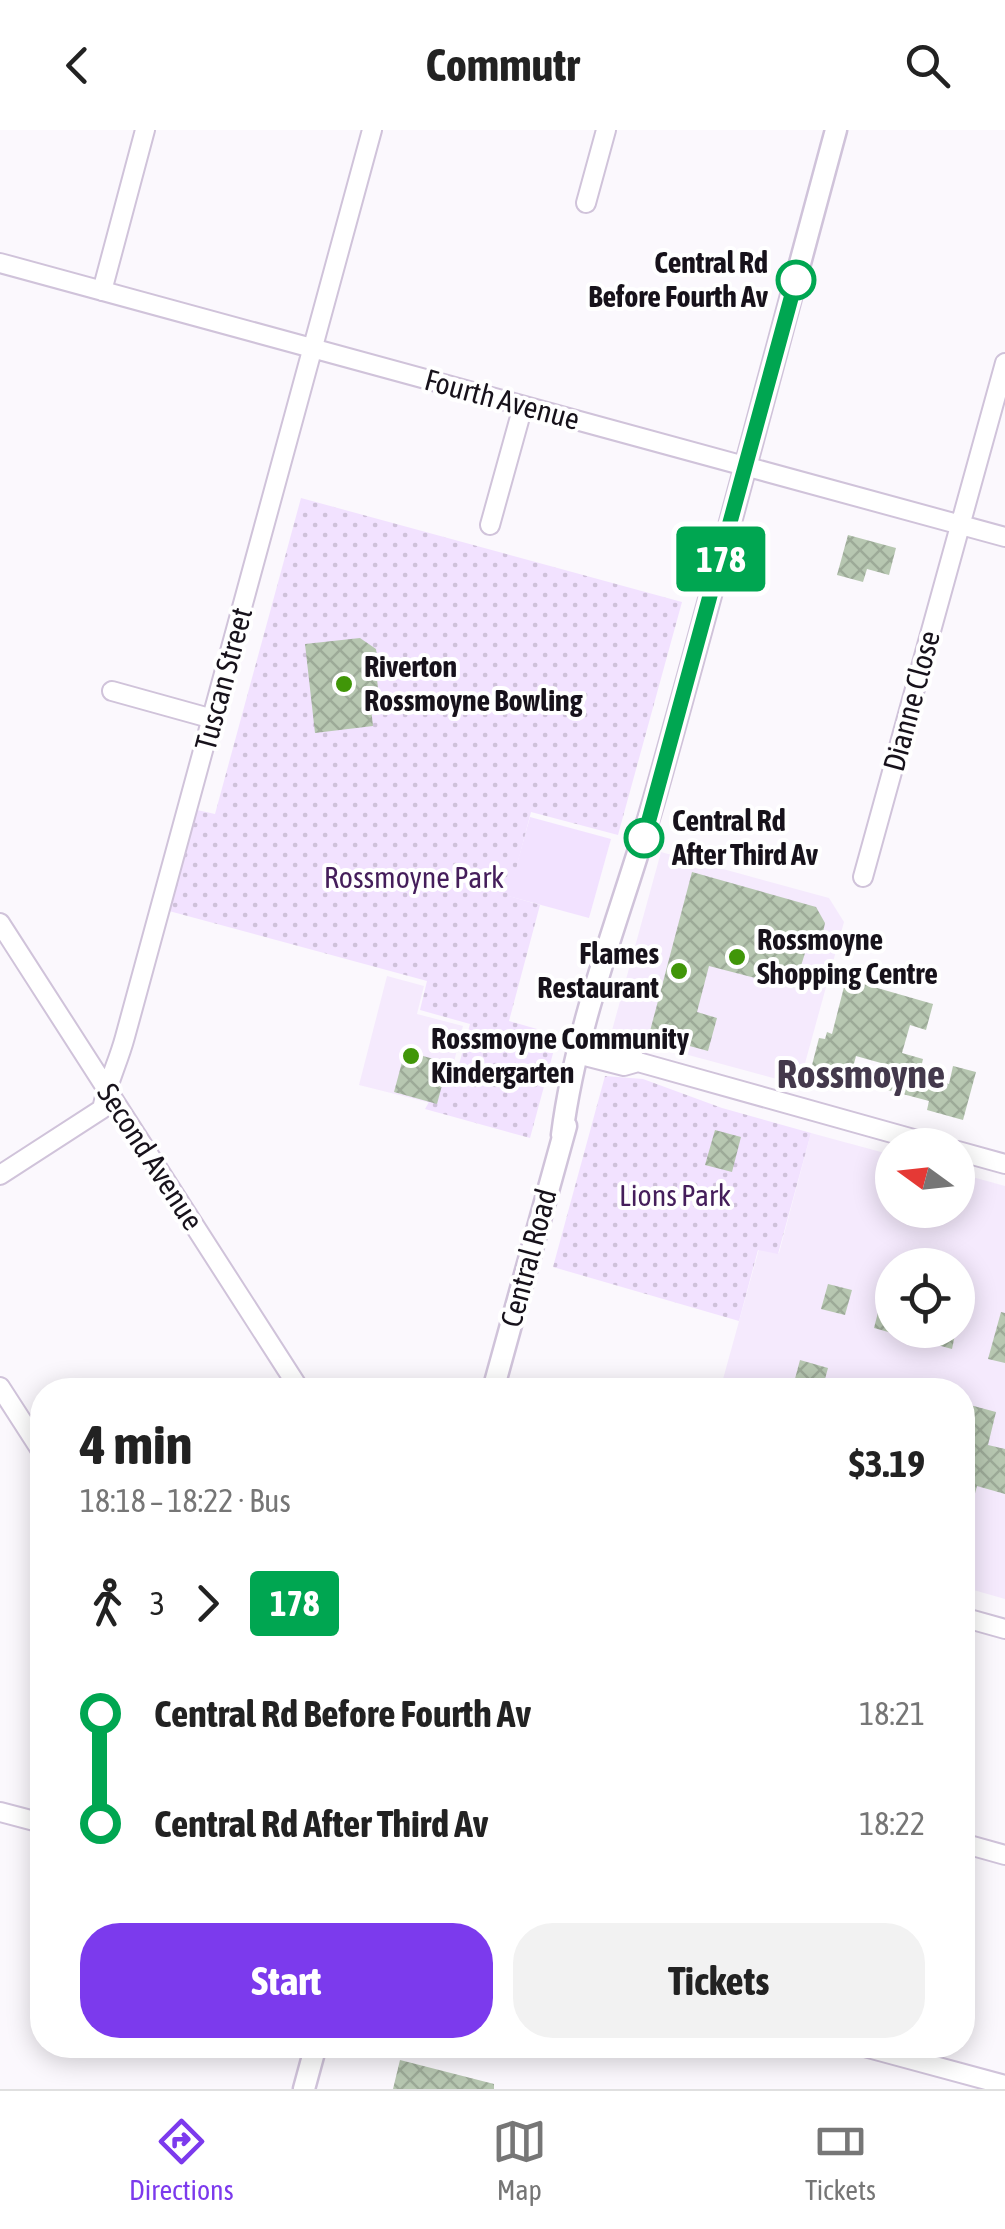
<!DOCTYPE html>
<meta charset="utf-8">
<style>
:root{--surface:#fff;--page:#f2f2f2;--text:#222;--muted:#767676;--line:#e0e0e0;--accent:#7c3aed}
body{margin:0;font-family:"Asap Condensed",sans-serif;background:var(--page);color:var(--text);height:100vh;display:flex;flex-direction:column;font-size:38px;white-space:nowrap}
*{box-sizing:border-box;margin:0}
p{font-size:32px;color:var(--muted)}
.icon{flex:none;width:55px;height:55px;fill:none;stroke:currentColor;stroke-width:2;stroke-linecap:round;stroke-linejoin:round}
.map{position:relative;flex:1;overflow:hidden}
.details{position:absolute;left:30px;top:1248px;width:945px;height:680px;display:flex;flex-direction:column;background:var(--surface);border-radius:40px;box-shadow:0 5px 25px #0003}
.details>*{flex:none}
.badge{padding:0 20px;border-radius:8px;font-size:35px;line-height:65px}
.needle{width:65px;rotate:285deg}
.tools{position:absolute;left:875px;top:998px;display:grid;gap:20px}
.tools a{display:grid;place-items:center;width:100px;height:100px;border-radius:50%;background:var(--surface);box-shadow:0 5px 25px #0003;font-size:50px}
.map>.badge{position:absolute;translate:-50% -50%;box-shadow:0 0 0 5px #fff}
.legs{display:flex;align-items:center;gap:15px;height:110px;padding:0 50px;font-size:32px}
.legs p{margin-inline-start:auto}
.head{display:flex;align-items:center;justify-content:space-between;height:170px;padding:0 50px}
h1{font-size:55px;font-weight:700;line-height:75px}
.cta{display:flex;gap:20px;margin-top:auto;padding:20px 50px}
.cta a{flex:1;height:115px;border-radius:40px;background:var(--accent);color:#fff;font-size:40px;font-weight:700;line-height:115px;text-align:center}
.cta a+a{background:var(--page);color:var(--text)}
ul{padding:0 50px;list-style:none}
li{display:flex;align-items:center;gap:35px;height:110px;font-size:38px}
li i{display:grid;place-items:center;width:15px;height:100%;margin:0 12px;background:currentColor}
li i::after{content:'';width:25px;height:25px;margin:-12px;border:8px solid;border-radius:50%;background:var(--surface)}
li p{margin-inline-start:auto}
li:first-child i{background:linear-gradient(#0000 50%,currentColor 0)}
li:last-child i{background:linear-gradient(currentColor 50%,#0000 0)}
header{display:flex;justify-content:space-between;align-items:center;height:130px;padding:0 50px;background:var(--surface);font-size:45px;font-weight:700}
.tabs{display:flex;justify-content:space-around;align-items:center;height:140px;border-top:2px solid var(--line);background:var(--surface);font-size:28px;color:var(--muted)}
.tabs a{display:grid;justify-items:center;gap:5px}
.tabs .active{color:var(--accent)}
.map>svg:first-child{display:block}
.built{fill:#f5eafd;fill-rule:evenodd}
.grass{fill:#f2e2ff}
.park{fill:url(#park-dots)}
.building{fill:url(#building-cross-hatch)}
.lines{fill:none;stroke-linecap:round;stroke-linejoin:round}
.minor-casing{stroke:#d0c3da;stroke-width:22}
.tertiary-casing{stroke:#d0c3da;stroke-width:25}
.minor{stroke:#fff;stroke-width:18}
.tertiary{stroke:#fff;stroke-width:20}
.line-1-casing{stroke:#fff;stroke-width:22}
.line-1{stroke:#00a651;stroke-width:15}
.stop-1-dot{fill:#fff;stroke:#00a651;stroke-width:5}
.poi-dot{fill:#409608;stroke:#fff;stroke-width:4}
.labels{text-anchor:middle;stroke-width:8;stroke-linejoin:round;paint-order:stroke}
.stop-label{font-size:30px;font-weight:bold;fill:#17121b;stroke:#fff;text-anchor:end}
.street-label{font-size:30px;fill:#17121b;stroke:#fff}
.poi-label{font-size:30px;font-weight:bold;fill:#17121b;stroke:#fff;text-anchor:start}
.park-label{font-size:30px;fill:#451e5b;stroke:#fff}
.district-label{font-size:40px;font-weight:bold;fill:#44394c;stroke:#fff}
</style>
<header><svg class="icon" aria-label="back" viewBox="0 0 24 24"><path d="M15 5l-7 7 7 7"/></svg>Commutr<svg class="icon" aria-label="search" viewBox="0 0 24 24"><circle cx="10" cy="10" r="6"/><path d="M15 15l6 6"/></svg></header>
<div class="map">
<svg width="1005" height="1959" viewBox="0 0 1005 1959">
<defs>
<pattern id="park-dots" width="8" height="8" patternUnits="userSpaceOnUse" patternTransform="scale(2.5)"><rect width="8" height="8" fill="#f2e2ff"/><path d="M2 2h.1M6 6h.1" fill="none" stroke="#cfc1da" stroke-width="1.8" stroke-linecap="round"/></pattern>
<pattern id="building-cross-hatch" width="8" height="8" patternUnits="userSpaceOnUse" patternTransform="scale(2.5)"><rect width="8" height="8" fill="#b7c7b1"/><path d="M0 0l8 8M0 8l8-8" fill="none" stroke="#9daa98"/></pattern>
</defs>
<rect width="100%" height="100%" fill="#fbf8fd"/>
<!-- built -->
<path class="built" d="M 661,722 L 829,768 L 844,792 L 799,955 L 611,904 Z
M 387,846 L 424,856 L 417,884 L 463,896 L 443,976 L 359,955 Z
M 811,1003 L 892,1025 L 892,1080 L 958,1080 L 958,1043 L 1005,1056 L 1005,1469 L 963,1457 L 962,1260 L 720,1260 L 759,1119 L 779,1123 ZM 892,1135 L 958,1135 L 958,1200 L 892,1200 Z"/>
<!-- grass -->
<path class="grass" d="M 530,687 L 611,709 L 589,788 L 508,766 Z"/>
<!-- park -->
<path class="park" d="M 301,368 L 682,472 L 618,705 L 531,682 L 509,766 L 540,775 L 509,891 L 558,905 L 530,1008 L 425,979 L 445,944 L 457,942 L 470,894 L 420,880 L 427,851 L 169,781 L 197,680 L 215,684 Z
M 605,946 L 643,949 L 722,978 L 811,1003 L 778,1124 L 758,1120 L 739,1191 L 553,1137 Z"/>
<!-- building -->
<path class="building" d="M 848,405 L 896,418 L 889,445 L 867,439 L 863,452 L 837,445 Z
M 360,508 L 376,519 L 380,549 L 377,549 L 378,559 L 369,560 L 373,596 L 315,603 L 305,514 Z
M 692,742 L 816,777 L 825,793 L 822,807 L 811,804 L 794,858 L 709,836 L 697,882 L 717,888 L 708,921 L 649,905 Z
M 846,849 L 933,874 L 926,900 L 910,895 L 902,923 L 923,929 L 919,946 L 949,954 L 953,936 L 976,942 L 963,990 L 927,980 L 929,971 L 880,958 L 886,935 L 881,933 L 856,926 L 850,949 L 811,939 L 819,908 L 825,909 L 827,902 L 832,904 Z
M 405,921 L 448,933 L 437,974 L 394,962 Z
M 715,1000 L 741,1007 L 732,1042 L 705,1035 Z
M 888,1143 L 892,1143 L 892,1203 L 874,1198 Z
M 828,1154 L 852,1160 L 845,1185 L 821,1179 Z
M 1001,1182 L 1005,1183 L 1005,1233 L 988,1229 Z
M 898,1200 L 956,1200 L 952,1219 L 897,1204 Z
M 800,1230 L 828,1238 L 822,1260 L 792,1260 Z
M 970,1275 L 996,1282 L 988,1315 L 1005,1319 L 1005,1364 L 977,1356 L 967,1393 L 962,1393 L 962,1304 Z
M 400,1930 L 494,1954 L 494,1959 L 393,1959 Z"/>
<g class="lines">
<defs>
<path id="minor" d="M 586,73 L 606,0
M 0,133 L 1005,407
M 102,161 L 145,0
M 490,395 L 523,276
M 112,561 L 213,589
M 863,747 L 1005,233
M 0,793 L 300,1260
M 581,910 L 630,924 L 638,932 L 935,1015
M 577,924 L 624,936 L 638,932
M 958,1021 L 1005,1034
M 0,1045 L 102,979 C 108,951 118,933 125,907 L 372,0
M 0,1257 L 42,1322
M 962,1487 L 1005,1499
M 0,1682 L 42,1693
M 962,1713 L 1005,1725
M 857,1915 L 1005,1955"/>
<path id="tertiary" d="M 562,1005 C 577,887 624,777 656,663 C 718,443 776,221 836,0
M 493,1260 L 566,996
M 304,1959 L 316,1915"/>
</defs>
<!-- minor casing -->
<use href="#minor" class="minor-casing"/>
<!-- tertiary casing -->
<use href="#tertiary" class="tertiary-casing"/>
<!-- minor -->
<use href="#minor" class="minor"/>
<!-- tertiary -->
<use href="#tertiary" class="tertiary"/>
</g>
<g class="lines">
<defs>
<path id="line-1" d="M 644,708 L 796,150"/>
</defs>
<!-- line-1 casing -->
<use href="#line-1" class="line-1-casing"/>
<!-- line-1 -->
<use href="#line-1" class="line-1"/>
</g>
<!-- markers -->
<g class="stop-1-dot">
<circle cx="796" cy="150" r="18"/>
<circle cx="644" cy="708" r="18"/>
</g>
<g class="poi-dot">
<circle cx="344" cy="554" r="10"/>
<circle cx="737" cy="827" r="10"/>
<circle cx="679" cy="841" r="10"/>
<circle cx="411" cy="926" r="10"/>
</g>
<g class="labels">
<!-- stop labels -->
<g class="stop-label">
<text x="768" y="143">Central Rd<tspan x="768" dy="34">Before Fourth Av</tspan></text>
<text x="672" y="701" text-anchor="start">Central Rd<tspan x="672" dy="34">After Third Av</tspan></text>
</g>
<!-- street labels -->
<g class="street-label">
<text transform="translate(502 270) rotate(15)" y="10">Fourth Avenue</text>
<text transform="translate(224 549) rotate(-75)" y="10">Tuscan Street</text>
<text transform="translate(912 571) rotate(-75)" y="10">Dianne Close</text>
<text transform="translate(150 1027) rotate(57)" y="10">Second Avenue</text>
<text transform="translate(529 1128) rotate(-75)" y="10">Central Road</text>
</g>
<!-- poi labels -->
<g class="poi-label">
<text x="364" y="547">Riverton<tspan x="364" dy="34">Rossmoyne Bowling</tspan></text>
<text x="757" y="820">Rossmoyne<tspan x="757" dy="34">Shopping Centre</tspan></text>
<text x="659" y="834" text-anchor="end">Flames<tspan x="659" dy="34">Restaurant</tspan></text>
<text x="431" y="919">Rossmoyne Community<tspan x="431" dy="34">Kindergarten</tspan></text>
</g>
<!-- park labels -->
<g class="park-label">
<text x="414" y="758">Rossmoyne Park</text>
<text x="675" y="1076">Lions Park</text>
</g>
<!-- district labels -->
<g class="district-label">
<text x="861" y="958">Rossmoyne</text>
</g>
</g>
</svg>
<div class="tools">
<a><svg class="needle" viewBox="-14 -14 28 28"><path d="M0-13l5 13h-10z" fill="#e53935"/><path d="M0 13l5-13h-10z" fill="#767676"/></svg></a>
<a><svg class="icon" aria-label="locate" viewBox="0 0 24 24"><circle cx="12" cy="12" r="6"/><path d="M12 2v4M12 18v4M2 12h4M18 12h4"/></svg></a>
</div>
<b class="badge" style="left:721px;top:429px;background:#00a651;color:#fff">178</b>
<section class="details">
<div class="head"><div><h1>4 min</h1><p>18:18 – 18:22 · Bus</p></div><b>$3.19</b></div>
<div class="legs"><svg class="icon" aria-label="walk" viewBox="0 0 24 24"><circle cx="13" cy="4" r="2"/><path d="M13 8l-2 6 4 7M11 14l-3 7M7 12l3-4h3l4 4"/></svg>3<svg class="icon" aria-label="forward" viewBox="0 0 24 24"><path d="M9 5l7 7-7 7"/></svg><b class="badge" style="background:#00a651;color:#fff">178</b></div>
<ul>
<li><i style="color:#00a651"></i><b>Central Rd Before Fourth Av</b><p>18:21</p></li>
<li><i style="color:#00a651"></i><b>Central Rd After Third Av</b><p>18:22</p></li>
</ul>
<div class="cta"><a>Start</a><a>Tickets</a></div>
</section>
</div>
<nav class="tabs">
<a class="active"><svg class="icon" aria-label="directions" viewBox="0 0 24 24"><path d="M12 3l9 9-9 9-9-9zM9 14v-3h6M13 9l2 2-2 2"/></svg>Directions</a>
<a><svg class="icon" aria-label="map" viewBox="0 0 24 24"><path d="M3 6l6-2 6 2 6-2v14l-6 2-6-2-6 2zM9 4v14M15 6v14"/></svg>Map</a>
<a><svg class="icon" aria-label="tickets" viewBox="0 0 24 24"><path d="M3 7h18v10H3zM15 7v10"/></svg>Tickets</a>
</nav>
